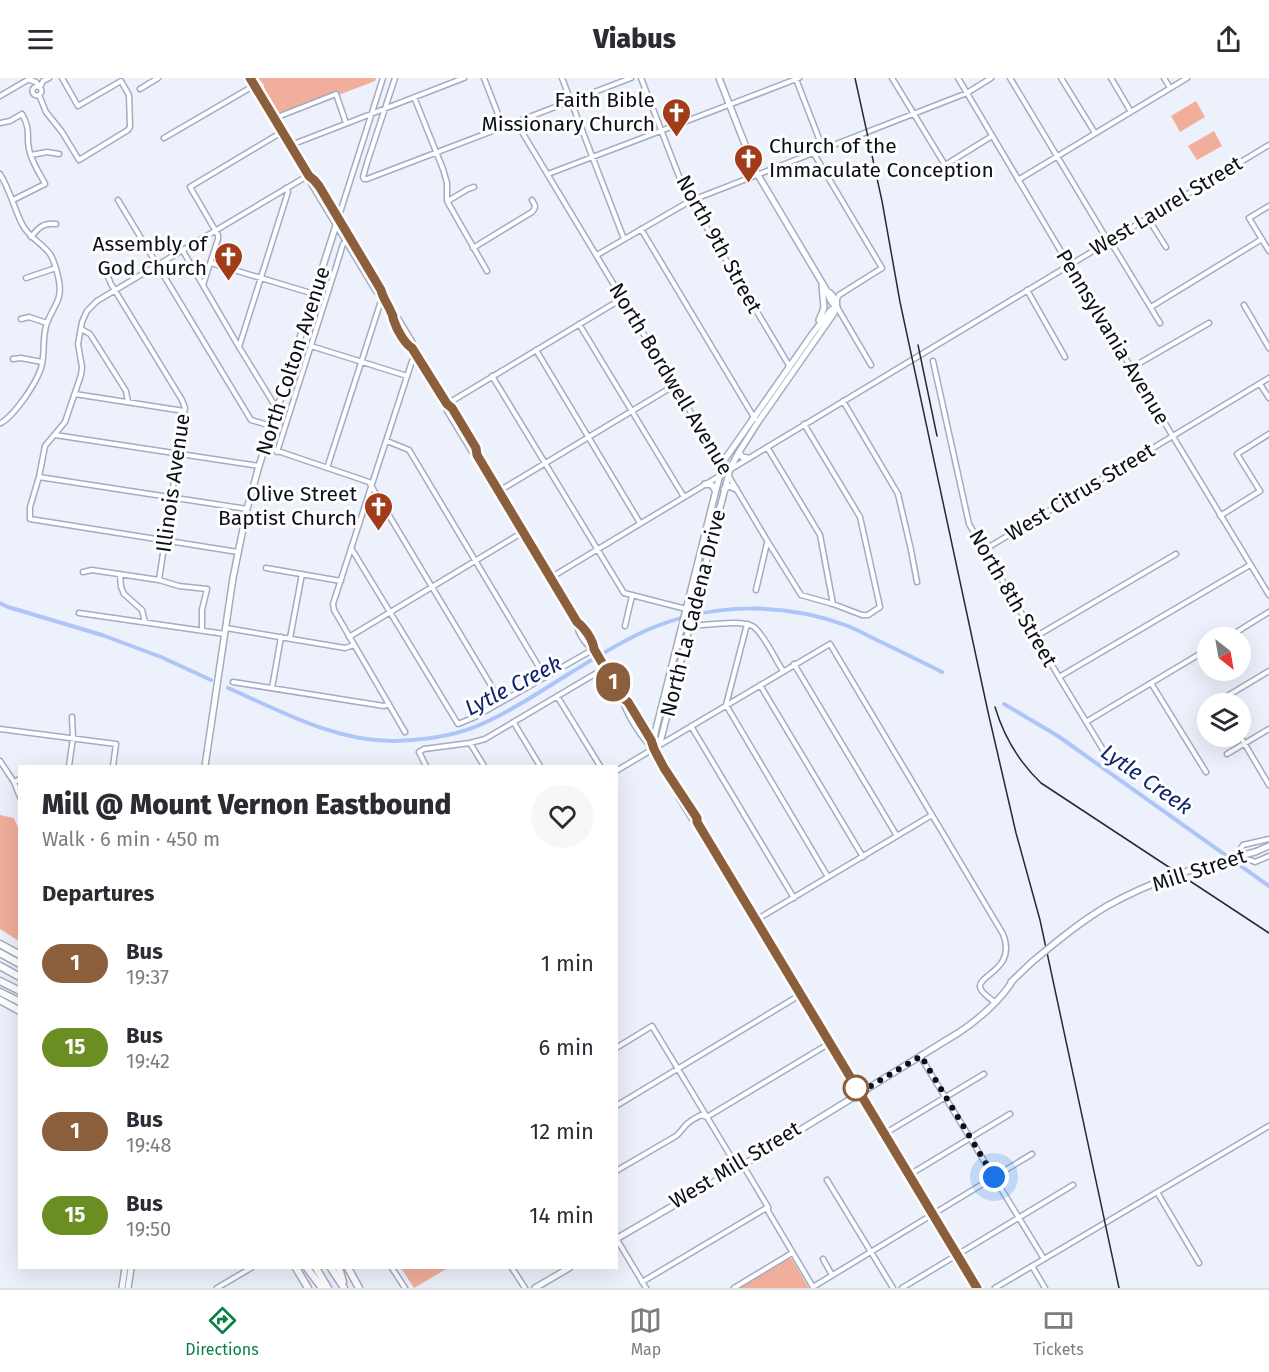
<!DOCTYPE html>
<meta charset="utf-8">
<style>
:root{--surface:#fff;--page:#f7f7f7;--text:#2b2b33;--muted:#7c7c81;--line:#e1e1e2;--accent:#0b8043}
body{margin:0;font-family:"Fira Sans",sans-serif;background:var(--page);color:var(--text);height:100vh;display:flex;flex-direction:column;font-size:22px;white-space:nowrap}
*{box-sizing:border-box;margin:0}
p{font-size:20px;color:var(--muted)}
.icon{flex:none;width:33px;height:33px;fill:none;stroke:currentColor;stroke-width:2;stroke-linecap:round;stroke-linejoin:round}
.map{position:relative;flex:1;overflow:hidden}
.side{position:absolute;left:18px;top:687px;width:600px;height:504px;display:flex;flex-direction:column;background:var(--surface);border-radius:0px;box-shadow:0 6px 24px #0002}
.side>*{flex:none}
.badge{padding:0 12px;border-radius:20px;font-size:21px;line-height:39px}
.needle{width:39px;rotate:149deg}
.tools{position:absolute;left:1197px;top:549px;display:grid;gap:12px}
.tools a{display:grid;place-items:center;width:54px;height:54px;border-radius:50%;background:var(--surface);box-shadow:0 6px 24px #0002;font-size:30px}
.you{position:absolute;width:30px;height:30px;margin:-15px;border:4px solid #fff;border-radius:50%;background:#1a73e8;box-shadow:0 0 0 9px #1a73e833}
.map>.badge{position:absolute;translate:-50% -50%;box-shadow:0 0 0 3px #fff}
h2{padding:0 24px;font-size:22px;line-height:54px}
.round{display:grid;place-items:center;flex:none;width:63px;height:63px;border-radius:32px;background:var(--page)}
.overview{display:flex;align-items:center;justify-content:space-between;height:102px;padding:0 24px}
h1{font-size:28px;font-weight:800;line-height:45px}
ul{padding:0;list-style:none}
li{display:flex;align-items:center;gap:18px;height:84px;padding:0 24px}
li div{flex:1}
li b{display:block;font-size:22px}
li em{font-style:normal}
li .badge{min-width:66px;font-weight:700;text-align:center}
header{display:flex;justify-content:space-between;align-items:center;height:78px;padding:0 24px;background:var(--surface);font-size:27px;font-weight:800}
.tab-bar{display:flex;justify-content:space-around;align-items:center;height:84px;border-top:2px solid var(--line);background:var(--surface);font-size:16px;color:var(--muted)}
.tab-bar a{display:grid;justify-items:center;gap:3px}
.tab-bar .on{color:var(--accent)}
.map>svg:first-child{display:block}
.green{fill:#f1ae9b}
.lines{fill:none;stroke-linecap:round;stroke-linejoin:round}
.canal{stroke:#aec5f9;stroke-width:4}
.minor-casing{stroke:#a2acc2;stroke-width:7}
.major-casing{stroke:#a2acc2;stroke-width:8}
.highway-casing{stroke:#a2acc2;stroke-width:9}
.minor{stroke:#fff;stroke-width:4}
.major{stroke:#fff;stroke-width:5}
.highway{stroke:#fff;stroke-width:6}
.rail{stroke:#282b33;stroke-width:1.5}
.major-bridge-casing{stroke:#a2acc2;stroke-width:8;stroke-linecap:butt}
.major-bridge{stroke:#fff;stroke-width:5}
.line-casing{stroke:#fff;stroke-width:14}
.line{stroke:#8b5e3c;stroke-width:9}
.walk{stroke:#0c0f17;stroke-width:6;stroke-dasharray:0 10.8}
.stop-dot{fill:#fff;stroke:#8b5e3c;stroke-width:3}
.labels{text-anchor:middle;stroke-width:6;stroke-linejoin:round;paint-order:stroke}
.poi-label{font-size:21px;fill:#0c0f17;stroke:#fefefe;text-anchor:end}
.street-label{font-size:21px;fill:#0c0f17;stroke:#fefefe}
.water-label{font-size:22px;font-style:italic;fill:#0f246c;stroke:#fefefe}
</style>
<header><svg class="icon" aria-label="menu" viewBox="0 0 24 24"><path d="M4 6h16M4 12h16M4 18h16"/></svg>Viabus<svg class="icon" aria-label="share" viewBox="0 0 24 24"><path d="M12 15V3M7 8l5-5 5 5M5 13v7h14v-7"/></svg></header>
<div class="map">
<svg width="1269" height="1210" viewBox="0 0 1269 1210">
<rect width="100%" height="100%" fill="#edf1fb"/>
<!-- green -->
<path class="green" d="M 258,0 L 376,0 L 375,3 L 281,39 L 264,10 L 264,7 Z
M 1196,23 L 1205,39 L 1180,54 L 1171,38 Z
M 1214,53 L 1222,68 L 1197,82 L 1188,68 Z
M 0,737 L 14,740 L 19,752 L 19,863 L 0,851 Z
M 789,1180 L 792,1181 L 809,1210 L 739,1210 Z
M 401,1190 L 448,1190 L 414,1210 Z"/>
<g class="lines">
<!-- canal -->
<path class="canal" d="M 0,525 L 8,529 L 102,557 L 161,579 L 211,602
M 228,610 C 281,633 336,664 395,663 C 425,662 457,658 484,645 C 507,635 529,621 551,607 C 582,588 612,568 645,553 C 709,524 784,524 848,548 C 860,553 870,559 881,564 C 902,574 922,584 942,594
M 1004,626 L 1058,658 L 1269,808"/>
<defs>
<path id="minor" d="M 395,0 L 367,85 L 363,99 L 364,101 L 367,101 L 631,0
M 484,0 L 503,49
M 562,0 L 624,161
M 641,0 L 687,119 L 692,125 L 790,289
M 892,0 L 945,87
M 958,0 L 1069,187 L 1269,517
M 1010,0 L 1108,163 L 1115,171 L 1160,245
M 1061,0 L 1095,55
M 1111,0 L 1131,34
M 1164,0 L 1170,10
M 796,1 L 823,71
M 30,2 L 36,4 L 40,9 L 43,3 L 49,0
M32.5 13a4.5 4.5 0 1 1 9 0a4.5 4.5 0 1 1-9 0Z
M 140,11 L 158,0
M 39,17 L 46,34 L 62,54 L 79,82 L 128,52 L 130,49 L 129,17 L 121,3 L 78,28 L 62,0
M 0,18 L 31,0
M 414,19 L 443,91 L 447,105 L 447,123 L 487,193
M 275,40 L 336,16 L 346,45
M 516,44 L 723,388
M 0,45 L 10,43 L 22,36 C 32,53 25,59 30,75 C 33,86 40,96 45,106 L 13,122
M 164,60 L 255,7
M 291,67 L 464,0
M 813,74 L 882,190 L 839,217 L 837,221 L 837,229 L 871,287
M 31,77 L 47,74 L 59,76
M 934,94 L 992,58
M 0,96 C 10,112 14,130 22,146 C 28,159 42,165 50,176 C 54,182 56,190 58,198 C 64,222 54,226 47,245 C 42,258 45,272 42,286 C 39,302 15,337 1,345
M 548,96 L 799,0
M 1018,102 L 1187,0
M 118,122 L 251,342 L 272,348
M 448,123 L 468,111 L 474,109
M 1269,128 L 1249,140 L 1269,173
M 1147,139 L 1166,169
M 338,141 L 383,0
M 641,151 L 755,341
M 31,159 C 39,149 43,145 56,146
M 473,170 L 532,134 C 537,129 535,127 532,122
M 183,173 L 239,269 L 274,326 L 278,330
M 597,177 L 690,123 L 967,15 L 991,0
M 105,185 L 106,194 L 111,206 L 182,322 L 185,330 L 159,502
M 211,185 L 314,216
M 26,200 L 56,190
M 203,207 L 218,161 L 218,157 L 190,109 L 282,54
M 1027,212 L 1065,279
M 1244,227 L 1269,270
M 1151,229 L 1262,161
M 21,241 L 29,239 L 47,245
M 579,246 L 684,419
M 81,251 L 90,256 L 126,313 L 128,324
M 311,268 L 407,298
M 239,269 L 288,114 L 286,110
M 536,272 L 640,445
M 13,281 L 21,280 L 42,284
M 933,283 L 969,446 L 1059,599 L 1105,675
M 1131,290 L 1209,245
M 492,298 L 624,515 L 694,533
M 1260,306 L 1269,320
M 75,316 L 184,333
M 843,323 L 898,416 L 911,472 L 917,504
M 447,326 L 623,220
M 55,357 L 259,388
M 387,363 L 409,372 L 545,599
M 266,369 L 369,404 L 501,624
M 767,369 L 820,457 L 833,526
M 277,374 L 336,189 L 343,166 L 346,164
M 327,390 L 380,226 L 384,222
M 728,397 L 768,464 L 801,517 L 833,526 L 862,537 L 868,537 L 880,529 L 860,439 L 804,346
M 39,399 L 247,431
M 499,413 L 675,307
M 1220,438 L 1260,413 L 1237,376 L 1269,356
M 351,470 L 458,646 L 475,639 L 594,571
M 984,472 L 1269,300
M 238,474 L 30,441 L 30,429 L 39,399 L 45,368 L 65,344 L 81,297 L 82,289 L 78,266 L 82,244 L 87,233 L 97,223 L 309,97
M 266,490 L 341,503
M 83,494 L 92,492 L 159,502 L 179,508 L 207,511 L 202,532 L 202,552
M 120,496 L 121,509 L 124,516 L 142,532 L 145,544
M 550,500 L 1269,67
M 756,512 L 767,465
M 79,535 L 225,556
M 748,546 L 746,550 L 726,627 L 828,799
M 625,548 L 632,518
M 682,548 C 699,549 742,540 754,549 C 765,558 775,581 783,593
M 226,550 L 345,570 L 354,567
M 349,559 L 523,454
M 1035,559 L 1176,476
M 290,560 L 302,496
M 1227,560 L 1269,534
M 794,586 L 897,758
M 1059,599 L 1250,487
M 233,604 L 384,628 L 389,626
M 1151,605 L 1206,694
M 760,607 L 863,779
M 272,610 L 281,559
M 557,618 L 600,688
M 1221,626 L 1219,623 L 1269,593
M 1086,644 L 1208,571
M 514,645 L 540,688
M 691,648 L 794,820
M 0,651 L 116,666 L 113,688
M 405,654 L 334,532 L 333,526 L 412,283 L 417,278
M 1240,658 L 1269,707
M 470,665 L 484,688
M 1227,676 L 1269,651
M 0,683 L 14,704 L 20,719
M 69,688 L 73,660 L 72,639
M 426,688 L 419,674 L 424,671 L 470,665 L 485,661 L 605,590
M 616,693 L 830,566 L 1003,856 C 1017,891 978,897 980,909 C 981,915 989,919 993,923
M 14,704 L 20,701
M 1269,761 L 1243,767 L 1240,772 L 1248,781 L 1255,784 L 1269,778
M 756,842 L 932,737
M 616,970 L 652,948 L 736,1087
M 920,978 L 1044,1181
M 616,1028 L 800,917
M 884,1056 L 984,996
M 741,1084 L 768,1129 L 768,1133 L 813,1209
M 616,1093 L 676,1058 C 680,1055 682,1051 685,1048 C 689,1043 696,1040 701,1037 L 707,1039 L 830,965
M 909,1097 L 1010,1036
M 827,1102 L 893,1210
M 1157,1114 L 1199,1185
M 616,1160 L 646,1210
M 823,1181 L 832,1197
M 1032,1188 L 1045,1210
M 392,1190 L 405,1210
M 512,1190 L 525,1210
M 642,1204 L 768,1129
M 813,1209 L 1032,1076
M 217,1210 L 251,1190
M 734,1210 L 792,1175
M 902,1210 L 1073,1107
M 995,1210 L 1269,1048"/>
<path id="major" d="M 250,0 L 309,97 L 317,106 L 381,212 C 383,221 388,226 391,234 C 396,245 401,264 412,270 L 447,326 L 452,330 L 476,370 L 477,377 L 577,545 C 578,554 585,566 594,571
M 719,0 L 755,92 L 827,213 C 828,218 831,224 835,228
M 309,97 L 310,103 L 377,214 L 382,218
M 393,237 L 398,241 L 413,266 L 412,270
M 819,242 L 824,230 L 822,208
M 447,326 L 447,332 L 472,373 L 477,377
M 739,374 L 742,379 L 748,380
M 705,406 L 712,407 L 715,412
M 724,411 L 729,408 L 736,411
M 577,545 C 585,550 593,561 594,571 L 622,619 C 626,635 642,660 654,671
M 623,620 L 628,624 C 645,653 660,683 678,712 C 686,720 696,733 697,744
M 654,669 L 655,655 L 719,400 L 725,381 L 813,255 L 831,232 L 837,229
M 654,671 L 661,661 L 663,653 L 730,391 L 739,374 L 758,344 L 834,235 C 837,227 835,217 827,213
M 205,688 L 233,500 L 247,431 L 259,388 L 338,141
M 678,712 L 679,719 L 693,742 L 697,744 L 977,1210
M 1255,774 L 1269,768
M 1011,904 L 1032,884
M 616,1161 L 743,1087 L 958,955 C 977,943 1002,921 1013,902
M 122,1210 L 125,1190
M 128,1210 L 131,1190
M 535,1210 L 569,1190"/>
<path id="highway" d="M 0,866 L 20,877
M 0,875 L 20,886
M 0,888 L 20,899
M 0,903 L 20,913
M 0,914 L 20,924
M 0,922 L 20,933
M 296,1190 L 308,1210
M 307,1190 L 322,1210
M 316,1190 L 328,1210
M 331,1190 L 344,1210
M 339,1190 L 343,1204
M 348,1190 L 359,1210"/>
</defs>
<!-- minor casing -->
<use href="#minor" class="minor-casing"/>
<!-- major casing -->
<use href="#major" class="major-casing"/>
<!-- highway casing -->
<use href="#highway" class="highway-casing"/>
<!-- minor -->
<use href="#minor" class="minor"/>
<!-- major -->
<use href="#major" class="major"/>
<!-- highway -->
<use href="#highway" class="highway"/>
<!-- rail -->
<path class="rail" d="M 855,0 L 882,123 L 900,224 L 988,634 L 1016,755 L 1040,842 L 1119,1210
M 918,267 L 937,358
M 995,629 C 1004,659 1018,683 1041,705 L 1269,855"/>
<defs>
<path id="major-bridge" d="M 1032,884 C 1056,864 1080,844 1107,828 C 1153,802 1203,787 1255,774"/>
</defs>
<!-- major-bridge casing -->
<use href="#major-bridge" class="major-bridge-casing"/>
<!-- major-bridge -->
<use href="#major-bridge" class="major-bridge"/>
</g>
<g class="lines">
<defs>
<path id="line" d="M 250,0 L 309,98 L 314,102 L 319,108 L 381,212 C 383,221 388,226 391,234 C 395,242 391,234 394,243 C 397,252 405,266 412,270 L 447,326 L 452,330 L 476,370 L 477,377 L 577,544 C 585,550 593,562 594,571 L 622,619 L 628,624 L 651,662 L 654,671 L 664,690 L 697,740 L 697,744 L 977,1210"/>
</defs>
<!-- line casing -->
<use href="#line" class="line-casing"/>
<!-- line -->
<use href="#line" class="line"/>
<!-- walk -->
<path class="walk" d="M 856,1010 L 856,1009 L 859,1015 L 921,978 L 994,1099"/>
</g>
<!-- icons -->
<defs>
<symbol id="church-pin" viewBox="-11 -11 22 30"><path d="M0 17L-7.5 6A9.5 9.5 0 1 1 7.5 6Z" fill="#a23b1a" stroke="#fefefe"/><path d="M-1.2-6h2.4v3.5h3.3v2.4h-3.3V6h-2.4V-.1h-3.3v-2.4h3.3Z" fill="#fff"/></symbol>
</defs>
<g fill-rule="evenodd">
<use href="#church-pin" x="660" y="18" width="33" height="45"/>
<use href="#church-pin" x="732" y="64" width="33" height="45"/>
<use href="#church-pin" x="212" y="162" width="33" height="45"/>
<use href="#church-pin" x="362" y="412" width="33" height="45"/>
</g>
<!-- markers -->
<circle class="stop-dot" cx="856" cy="1010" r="12"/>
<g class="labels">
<!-- poi labels -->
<g class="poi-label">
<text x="655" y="29">Faith Bible<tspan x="655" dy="24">Missionary Church</tspan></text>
<text x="769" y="75" text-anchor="start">Church of the<tspan x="769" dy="24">Immaculate Conception</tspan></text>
<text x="207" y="173">Assembly of<tspan x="207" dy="24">God Church</tspan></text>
<text x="357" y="423">Olive Street<tspan x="357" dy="24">Baptist Church</tspan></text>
</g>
<!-- street labels -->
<g class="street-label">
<text transform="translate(1166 128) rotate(-31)" y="7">West Laurel Street</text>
<text transform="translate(719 166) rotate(61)" y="7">North 9th Street</text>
<text transform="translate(1113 259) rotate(59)" y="7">Pennsylvania Avenue</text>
<text transform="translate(293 283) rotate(-72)" y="7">North Colton Avenue</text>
<text transform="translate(671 301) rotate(59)" y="7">North Bordwell Avenue</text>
<text transform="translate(173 405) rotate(-82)" y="7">Illinois Avenue</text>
<text transform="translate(1080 414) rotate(-31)" y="7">West Citrus Street</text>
<text transform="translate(1013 520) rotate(60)" y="7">North 8th Street</text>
<text transform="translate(693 535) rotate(-76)" y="7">North La Cadena Drive</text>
<text transform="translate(1199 792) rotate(-18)" y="7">Mill Street</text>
<text transform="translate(735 1087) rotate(-31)" y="7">West Mill Street</text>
</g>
<!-- water labels -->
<g class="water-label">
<text transform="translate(513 607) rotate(-27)" y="8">Lytle Creek</text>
<text transform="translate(1147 701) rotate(35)" y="8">Lytle Creek</text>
</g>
</g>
</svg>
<div class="tools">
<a><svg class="needle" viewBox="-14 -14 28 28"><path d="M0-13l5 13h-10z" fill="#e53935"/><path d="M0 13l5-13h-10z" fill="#7c7c81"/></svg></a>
<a><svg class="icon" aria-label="layers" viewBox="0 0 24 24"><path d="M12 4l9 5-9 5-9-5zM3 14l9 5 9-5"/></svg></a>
</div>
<div class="you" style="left:994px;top:1099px"></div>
<b class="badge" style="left:613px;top:604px;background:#8b5e3c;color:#fff">1</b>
<section class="side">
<div class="overview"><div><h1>Mill @ Mount Vernon Eastbound</h1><p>Walk · 6 min · 450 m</p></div><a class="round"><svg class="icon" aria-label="heart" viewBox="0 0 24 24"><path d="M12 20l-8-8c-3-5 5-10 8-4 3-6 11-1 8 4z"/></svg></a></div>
<h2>Departures</h2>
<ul>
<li><span class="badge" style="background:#8b5e3c;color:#fff">1</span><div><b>Bus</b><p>19:37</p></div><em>1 min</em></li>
<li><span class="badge" style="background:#6b8e23;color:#fff">15</span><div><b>Bus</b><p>19:42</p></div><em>6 min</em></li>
<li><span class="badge" style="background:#8b5e3c;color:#fff">1</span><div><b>Bus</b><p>19:48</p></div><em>12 min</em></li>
<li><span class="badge" style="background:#6b8e23;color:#fff">15</span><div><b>Bus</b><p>19:50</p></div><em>14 min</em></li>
</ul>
</section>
</div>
<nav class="tab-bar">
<a class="on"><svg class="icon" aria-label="directions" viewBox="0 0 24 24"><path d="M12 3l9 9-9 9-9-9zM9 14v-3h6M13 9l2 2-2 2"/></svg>Directions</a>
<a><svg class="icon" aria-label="map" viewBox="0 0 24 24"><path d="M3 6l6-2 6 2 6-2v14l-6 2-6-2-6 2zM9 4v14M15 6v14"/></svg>Map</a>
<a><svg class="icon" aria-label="tickets" viewBox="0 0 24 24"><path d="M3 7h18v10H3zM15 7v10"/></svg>Tickets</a>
</nav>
